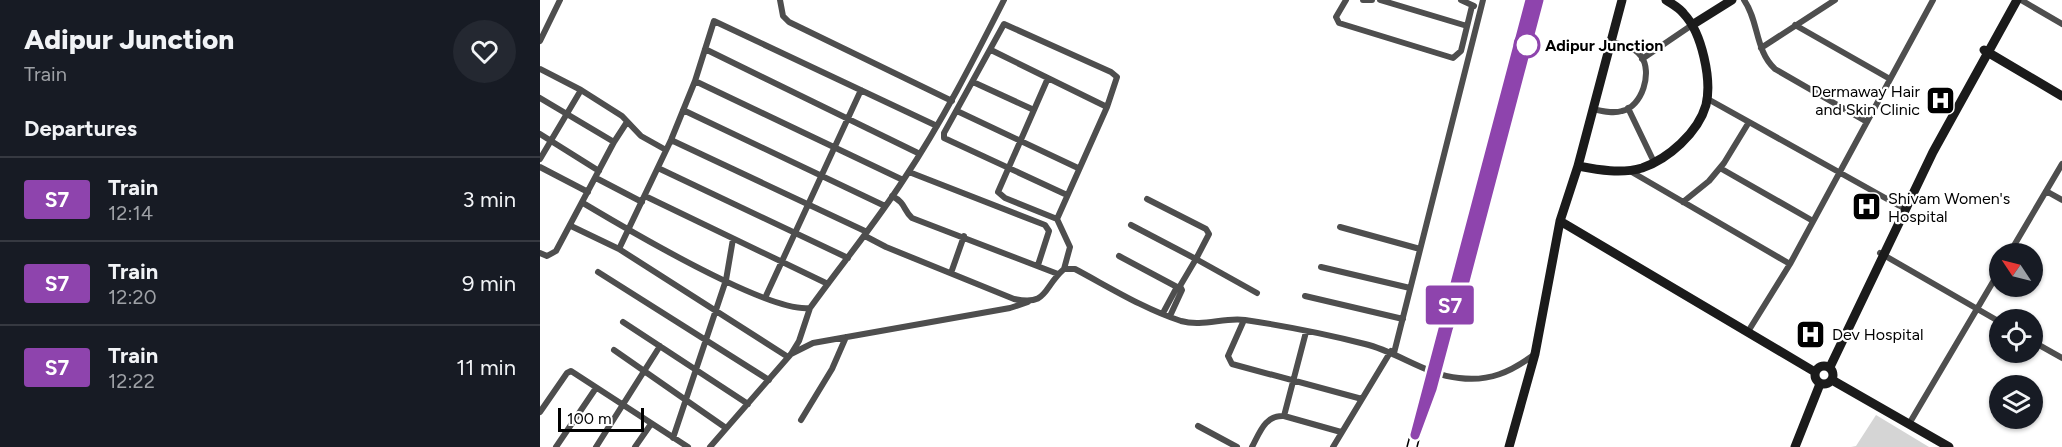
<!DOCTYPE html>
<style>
:root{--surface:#171b24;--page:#242831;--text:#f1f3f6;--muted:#9ea1a6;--line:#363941}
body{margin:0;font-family:Figtree,sans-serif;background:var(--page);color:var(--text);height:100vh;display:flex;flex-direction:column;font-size:22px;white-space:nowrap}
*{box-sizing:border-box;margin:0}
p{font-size:20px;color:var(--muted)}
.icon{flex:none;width:33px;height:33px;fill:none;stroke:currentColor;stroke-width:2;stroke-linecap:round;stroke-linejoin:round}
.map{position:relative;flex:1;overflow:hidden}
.sheet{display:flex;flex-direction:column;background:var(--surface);width:540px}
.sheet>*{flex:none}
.badge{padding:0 12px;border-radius:4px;font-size:21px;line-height:39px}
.needle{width:39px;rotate:305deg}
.buttons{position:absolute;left:1449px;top:243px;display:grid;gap:12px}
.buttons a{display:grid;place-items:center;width:54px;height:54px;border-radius:50%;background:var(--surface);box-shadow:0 2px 4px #0004;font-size:30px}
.scale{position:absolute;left:18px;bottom:15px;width:86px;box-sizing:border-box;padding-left:6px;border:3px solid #000;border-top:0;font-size:16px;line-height:21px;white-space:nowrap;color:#000;-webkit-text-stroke:4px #fff;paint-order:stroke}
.map>.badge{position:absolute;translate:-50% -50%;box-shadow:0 0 0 3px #fff}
h2{padding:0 24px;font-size:22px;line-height:54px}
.round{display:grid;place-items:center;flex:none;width:63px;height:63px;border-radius:32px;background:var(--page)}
.overview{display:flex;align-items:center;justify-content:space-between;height:102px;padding:0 24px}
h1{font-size:28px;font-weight:800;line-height:45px}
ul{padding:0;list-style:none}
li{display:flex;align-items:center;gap:18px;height:84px;padding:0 24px;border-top:2px solid var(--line)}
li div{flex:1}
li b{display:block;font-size:22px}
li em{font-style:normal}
li .badge{min-width:66px;font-weight:700;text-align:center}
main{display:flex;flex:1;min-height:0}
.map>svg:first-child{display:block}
.green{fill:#d5d5d5}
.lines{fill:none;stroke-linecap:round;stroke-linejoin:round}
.street{stroke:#4e4e4e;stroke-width:6}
.secondary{stroke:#1b1b1b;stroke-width:9}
.rail{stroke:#000;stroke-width:1.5;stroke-dasharray:9 3 1.5 3;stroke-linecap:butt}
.line-casing{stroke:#fff;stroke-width:14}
.line{stroke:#8e44ad;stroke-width:9}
.stop-dot{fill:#fff;stroke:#8e44ad;stroke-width:3}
.labels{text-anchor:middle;stroke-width:4.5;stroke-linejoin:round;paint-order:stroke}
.stop-label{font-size:16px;font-weight:bold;fill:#000;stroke:#fff;text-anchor:start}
.poi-label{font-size:16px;fill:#000;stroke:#fff;text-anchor:start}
</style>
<main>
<section class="sheet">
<div class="overview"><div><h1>Adipur Junction</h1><p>Train</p></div><a class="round"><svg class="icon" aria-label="heart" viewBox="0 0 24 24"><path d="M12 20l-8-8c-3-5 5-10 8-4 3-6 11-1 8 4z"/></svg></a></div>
<h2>Departures</h2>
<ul>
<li><span class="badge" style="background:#8e44ad;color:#fff">S7</span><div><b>Train</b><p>12:14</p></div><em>3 min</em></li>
<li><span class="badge" style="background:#8e44ad;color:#fff">S7</span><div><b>Train</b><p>12:20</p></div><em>9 min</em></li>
<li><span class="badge" style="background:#8e44ad;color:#fff">S7</span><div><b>Train</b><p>12:22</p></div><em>11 min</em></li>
</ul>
</section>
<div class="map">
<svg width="1522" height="447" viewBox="0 0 1522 447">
<rect width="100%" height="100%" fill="#fff"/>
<!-- green -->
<path class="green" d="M 1336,415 L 1389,447 L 1311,447 L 1316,446 Z"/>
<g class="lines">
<!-- street -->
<path class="street" d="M 240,0 L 243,16 L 249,22 L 412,101
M 806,0 L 796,17 L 799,23 L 913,58 L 921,51 L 932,6
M 823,0 L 832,0
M 840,0 L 927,26
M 921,0 L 934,6
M 1204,0 C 1219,21 1215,51 1235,69 L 1327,122
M 1481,0 L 1522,24
M 1255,25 L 1350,79
M 0,41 L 20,0
M 1221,48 L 1295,0
M 165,49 L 380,154
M 451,50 L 567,107
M 1102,59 L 1152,25
M 0,69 L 41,90 L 82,116 L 101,136 L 126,150
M 508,78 L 458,192 L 465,198 L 517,219
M 155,81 L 363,180
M 433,82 L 494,110
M 0,98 L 74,142
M 1166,98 L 1365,209
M 1088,108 L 1114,162
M 1053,109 C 1062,111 1073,114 1082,111 C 1102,107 1113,72 1101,56 C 1095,47 1080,44 1071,42
M 143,110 L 345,206
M 417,111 L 538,168
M 0,134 L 59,171
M 131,140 L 327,232
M 0,159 L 41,90
M 0,167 L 48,192
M 118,168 L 308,258
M 1180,168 L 1273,221
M 1090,171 L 1250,264
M 369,172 L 505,225 L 509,231 L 498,265
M 56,178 L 102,202
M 1506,191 L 1522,200
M 105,196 L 288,284
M 352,196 C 366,203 363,210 372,218 L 518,274
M 607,199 L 666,229 L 669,234 L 656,259 L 717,293
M 1143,202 L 1169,181 L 1184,163 L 1209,122
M 43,203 C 85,228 227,313 270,308 C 301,265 335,224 364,179 C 402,122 433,61 464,0
M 591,225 L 656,259 L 640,286
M 31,226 L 79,249 L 248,357
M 800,227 L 880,249
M 325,236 L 346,247 L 474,299 C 509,306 502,288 524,269 L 535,269 C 569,287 604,309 641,321 C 663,327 684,317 705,320 C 745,326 786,334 825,344 C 858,352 886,375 919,378 C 949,382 971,372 995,354
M 79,249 L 131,140 L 155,81 L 174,21 L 397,126
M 0,253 L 7,256 L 16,251 L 74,142 L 87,122
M 1340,253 L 1460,322
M 1469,254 L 1522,164
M 579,256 L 637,287
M 781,267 L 870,288
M 524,269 L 530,247 L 517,219 L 567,107 L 577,77 L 571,72 L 464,24 L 404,133 L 404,138 L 527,195
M 58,272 L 229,380
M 411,273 L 424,236
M 765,296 L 863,319
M 225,298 L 321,90
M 623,313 L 637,287 L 640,286 L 642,290 L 630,316
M 704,320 L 688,356 L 692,364 L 822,399
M 83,322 L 208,404
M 1209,330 L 1250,264 L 1393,0
M 1492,341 L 1522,358
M 74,350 L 186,428
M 854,353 L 943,0
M 251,354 L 273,343 L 470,308 L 488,302
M 0,412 L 27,373 L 31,371 L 148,447
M 744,416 L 801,432
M 261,420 L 292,369 L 306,337
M 1369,424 L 1460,270
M 658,426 L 697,447
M 133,438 L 186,280 L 193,239
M 16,447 L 56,388
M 56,447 L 120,346
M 95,447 L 111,424
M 170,447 L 251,354 L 259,341 L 270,308
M 712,447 C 720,432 725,415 744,416 L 766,332
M 793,447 L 851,351"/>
<!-- secondary -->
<path class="secondary" d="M 1152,25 L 1192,0
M 1444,50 L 1522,96
M 1038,166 C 1059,170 1081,174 1102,168 C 1128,159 1158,133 1166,105 C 1172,80 1162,33 1144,14 C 1140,8 1132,4 1126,0
M 1020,221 L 1275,372
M1275 375a9 9 0 1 1 18 0a9 9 0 1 1-18 0Z
M 1290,367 L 1393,152 L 1477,0
M 1292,380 L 1409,447
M 969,447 L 995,354 L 1020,221 L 1038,166 L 1082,0
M 1255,447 L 1280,384"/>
<!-- rail -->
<path class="rail" d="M 911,337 L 999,0
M 867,447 L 986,0
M 877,447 L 908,328"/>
</g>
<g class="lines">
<defs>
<path id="line" d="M 990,0 L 875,435 L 892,389 L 908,329 L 925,281 L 999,0"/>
</defs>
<!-- line casing -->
<use href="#line" class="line-casing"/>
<!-- line -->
<use href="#line" class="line"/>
</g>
<!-- icons -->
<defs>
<symbol id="hospital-square" viewBox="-11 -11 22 22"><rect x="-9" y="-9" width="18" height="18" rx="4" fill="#000" stroke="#fff"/><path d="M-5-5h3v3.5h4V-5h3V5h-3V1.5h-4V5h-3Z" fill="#fff"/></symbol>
</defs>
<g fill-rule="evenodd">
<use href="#hospital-square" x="1384" y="84" width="33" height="33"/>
<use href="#hospital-square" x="1310" y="190" width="33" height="33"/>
<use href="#hospital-square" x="1254" y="318" width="33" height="33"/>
</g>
<!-- markers -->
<circle class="stop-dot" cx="987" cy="45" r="12"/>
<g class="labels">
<!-- stop labels -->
<g class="stop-label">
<text x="1005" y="51">Adipur Junction</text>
</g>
<!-- poi labels -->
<g class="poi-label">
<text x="1380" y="97" text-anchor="end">Dermaway Hair<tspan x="1380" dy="18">and Skin Clinic</tspan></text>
<text x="1348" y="204">Shivam Women's<tspan x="1348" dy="18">Hospital</tspan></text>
<text x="1292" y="340">Dev Hospital</text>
</g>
</g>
</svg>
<div class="buttons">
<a><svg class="needle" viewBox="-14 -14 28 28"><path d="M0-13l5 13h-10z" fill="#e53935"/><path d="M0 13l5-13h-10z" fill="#9ea1a6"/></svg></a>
<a><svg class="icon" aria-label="locate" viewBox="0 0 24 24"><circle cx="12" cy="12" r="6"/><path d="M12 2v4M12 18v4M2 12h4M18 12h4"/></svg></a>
<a><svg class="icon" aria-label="layers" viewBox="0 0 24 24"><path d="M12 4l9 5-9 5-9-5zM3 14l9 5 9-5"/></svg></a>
</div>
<div class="scale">100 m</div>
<b class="badge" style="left:910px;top:305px;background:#8e44ad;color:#fff">S7</b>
</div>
</main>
